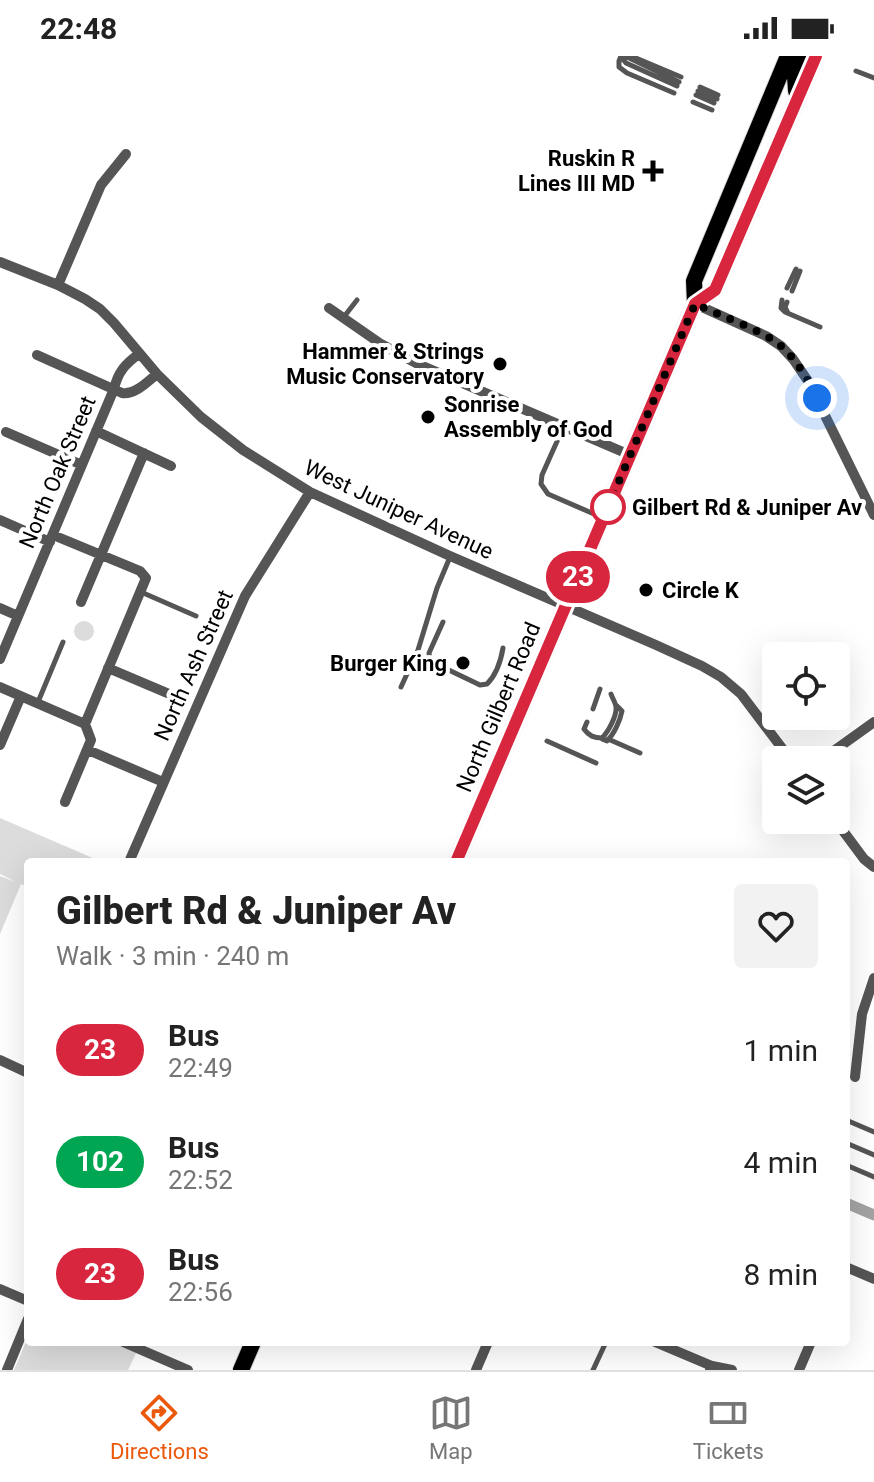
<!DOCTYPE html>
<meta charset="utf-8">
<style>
:root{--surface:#fff;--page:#f2f2f2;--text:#222;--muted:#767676;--line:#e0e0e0;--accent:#ea580c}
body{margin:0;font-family:Roboto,sans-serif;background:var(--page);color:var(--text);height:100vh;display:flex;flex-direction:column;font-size:30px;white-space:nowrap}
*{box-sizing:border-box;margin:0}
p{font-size:26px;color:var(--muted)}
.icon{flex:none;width:44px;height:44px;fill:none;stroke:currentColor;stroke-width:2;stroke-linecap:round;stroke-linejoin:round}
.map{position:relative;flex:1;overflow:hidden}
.side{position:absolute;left:24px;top:802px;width:826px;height:488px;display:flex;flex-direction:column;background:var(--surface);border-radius:8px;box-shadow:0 8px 32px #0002}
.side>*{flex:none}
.badge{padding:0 16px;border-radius:26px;font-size:28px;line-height:52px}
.buttons{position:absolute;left:762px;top:586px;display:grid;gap:16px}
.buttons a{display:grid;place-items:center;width:88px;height:88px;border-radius:8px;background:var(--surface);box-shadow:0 8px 32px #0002;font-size:40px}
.you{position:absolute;width:40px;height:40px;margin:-20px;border:6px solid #fff;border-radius:50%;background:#1a73e8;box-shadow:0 0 0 12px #1a73e833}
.map>.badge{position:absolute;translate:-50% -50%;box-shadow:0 0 0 4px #fff}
.round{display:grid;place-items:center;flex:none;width:84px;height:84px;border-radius:8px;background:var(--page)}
.head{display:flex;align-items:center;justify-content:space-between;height:136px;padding:0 32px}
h1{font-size:38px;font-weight:800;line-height:60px}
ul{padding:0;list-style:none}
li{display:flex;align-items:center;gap:24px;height:112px;padding:0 32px}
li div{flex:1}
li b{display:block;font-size:30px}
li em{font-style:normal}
li .badge{min-width:88px;font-weight:700;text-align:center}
.status{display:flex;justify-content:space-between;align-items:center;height:56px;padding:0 40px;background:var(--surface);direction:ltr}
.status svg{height:22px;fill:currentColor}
.tabs{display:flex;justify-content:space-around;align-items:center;height:112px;border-top:2px solid var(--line);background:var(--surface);font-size:22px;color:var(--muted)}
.tabs a{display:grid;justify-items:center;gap:4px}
.tabs .active{color:var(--accent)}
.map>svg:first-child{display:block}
.green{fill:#dcdcdc}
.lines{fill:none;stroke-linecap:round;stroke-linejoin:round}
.canal{stroke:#a3a3a3;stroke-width:11}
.primary-casing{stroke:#dbdbdb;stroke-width:18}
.lane{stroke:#555;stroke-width:5}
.street{stroke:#555;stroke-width:10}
.primary{stroke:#000;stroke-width:16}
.line-casing{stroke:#fff;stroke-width:18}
.line{stroke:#d7263d;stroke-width:12}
.walk{stroke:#000;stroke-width:8;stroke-dasharray:0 14.4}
.poi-dot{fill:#000;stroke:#fff;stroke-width:3}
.stop-dot{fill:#fff;stroke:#d7263d;stroke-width:4}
.labels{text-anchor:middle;stroke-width:8;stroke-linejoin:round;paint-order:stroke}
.poi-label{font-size:22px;font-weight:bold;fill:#000;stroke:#fff;text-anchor:end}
.street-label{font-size:22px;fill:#000;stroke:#fff}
.stop-label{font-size:22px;font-weight:bold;fill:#000;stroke:#fff;text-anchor:start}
</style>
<div class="status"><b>22:48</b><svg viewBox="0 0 49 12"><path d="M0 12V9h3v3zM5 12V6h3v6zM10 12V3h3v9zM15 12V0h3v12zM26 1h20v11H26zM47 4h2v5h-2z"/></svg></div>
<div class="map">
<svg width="874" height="1314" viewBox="0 0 874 1314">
<rect width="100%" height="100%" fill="#fff"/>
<!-- green -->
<path class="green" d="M74 575a10 10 0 1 1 20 0a10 10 0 1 1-20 0Z
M 0,762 L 102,806 L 28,806 L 28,831 L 21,828 L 0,878 L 0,820 L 16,826 L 0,818 Z
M 28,1281 L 28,1286 L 110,1286 L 136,1297 L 128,1314 L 14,1314 Z"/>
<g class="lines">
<!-- canal -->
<path class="canal" d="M 846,1147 L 874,1159"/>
<defs>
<path id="primary" d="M 796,35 L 795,20 L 803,0
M 695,248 L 715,234 L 816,0
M 456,806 L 688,264 L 695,248 L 694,225 L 788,0
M 241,1314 L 253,1286"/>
</defs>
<!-- primary casing -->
<use href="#primary" class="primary-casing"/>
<!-- lane -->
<path class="lane" d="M 621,0 L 619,5 L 619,11 L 627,17 L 674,37
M 625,0 L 679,26
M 631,0 L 681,21
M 621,1 L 626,7 L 677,30
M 856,15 L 874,22
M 700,31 L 718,39
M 698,35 L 717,43
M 696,39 L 714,47
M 693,46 L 712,54
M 787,232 L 796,213
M 792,235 L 800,215
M 782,244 L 781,252 L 785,256 L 820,271
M 787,246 L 785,251 L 788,257
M 343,262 L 357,244
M 563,372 L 542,419 L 541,428 L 548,438 L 601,461
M 141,536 L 196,560
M 443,566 L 429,597 L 430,605 L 480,629 L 487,628 C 496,619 501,604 503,592
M 401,631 L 418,594 L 437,532 L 450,501
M 38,646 L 63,586
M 593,653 L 600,633
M 587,666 L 584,673 C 589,680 594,682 602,682 C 608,676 617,660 616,651 C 616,648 612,641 611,638
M 602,683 L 607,685 C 614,678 620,665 622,655 L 617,650
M 608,683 L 640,697
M 547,685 L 596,707
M 846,1064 L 874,1076
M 846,1087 L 874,1099
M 846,1109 L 874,1121
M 593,1314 L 606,1286"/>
<!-- street -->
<path class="street" d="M 0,206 L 58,229 L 85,243 L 100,253 L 114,267 L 157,318 L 201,361 L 243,394 L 310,436 L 450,500 L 656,589 L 702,610 L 721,621 L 741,638 L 791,704
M 58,229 L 101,129 L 126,98
M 695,248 L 766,280 L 781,290 L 793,303 L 808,325 L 874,459
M 329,252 L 381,288 L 418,308 L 630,399
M 37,299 L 122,337 C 135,339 147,326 157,318
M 96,375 L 171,410
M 6,376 L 82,409
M 0,464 L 50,486
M 53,479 L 140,515 L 146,522 L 85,668
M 81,546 L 144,397
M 0,552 L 18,560
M 0,603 L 114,333 C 118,316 125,308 139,298
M 108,612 L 167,637
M 0,631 L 85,668 L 91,684 L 65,746
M 0,689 L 21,640
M 88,694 L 163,726
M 821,704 L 874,666
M 835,764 L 864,803 L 874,811
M 129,806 L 245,540 L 310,436
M 0,1004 L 28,1017
M 855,1021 L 862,958 L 874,922
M 846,1211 L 874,1223
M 0,1233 L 28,1245
M 123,1286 L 188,1314
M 655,1286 L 712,1310 L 710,1314
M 7,1314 L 28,1263
M 476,1314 L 488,1286
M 715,1314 L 712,1310 L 732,1314
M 799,1314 L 811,1286"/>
<!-- primary -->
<use href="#primary" class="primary"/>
</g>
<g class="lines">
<defs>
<path id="line" d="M 456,806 L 695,248 L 715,234 L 816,0"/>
</defs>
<!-- line casing -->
<use href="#line" class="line-casing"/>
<!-- line -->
<use href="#line" class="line"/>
<!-- walk -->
<path class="walk" d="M 608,451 L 695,248 C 719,259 762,274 781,290 C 797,304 808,324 817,342"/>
</g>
<!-- markers -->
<g class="poi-dot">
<path d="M649 103h8v8h8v8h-8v8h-8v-8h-8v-8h8z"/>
<circle cx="500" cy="308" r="8"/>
<circle cx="428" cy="361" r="8"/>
<circle cx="646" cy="534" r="8"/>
<circle cx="463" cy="607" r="8"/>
</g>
<circle class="stop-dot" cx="608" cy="451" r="16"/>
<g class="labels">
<!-- poi labels -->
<g class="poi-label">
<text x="635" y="110">Ruskin R<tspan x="635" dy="25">Lines III MD</tspan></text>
<text x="484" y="303">Hammer &amp; Strings<tspan x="484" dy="25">Music Conservatory</tspan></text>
<text x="444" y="356" text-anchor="start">Sonrise<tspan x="444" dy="25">Assembly of God</tspan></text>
<text x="662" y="542" text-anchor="start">Circle K</text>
<text x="447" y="615">Burger King</text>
</g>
<!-- street labels -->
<g class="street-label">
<text transform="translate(57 416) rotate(-67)" y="8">North Oak Street</text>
<text transform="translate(399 453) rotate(25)" y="8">West Juniper Avenue</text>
<text transform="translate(193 609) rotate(-66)" y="8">North Ash Street</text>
<text transform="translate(498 651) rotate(-67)" y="8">North Gilbert Road</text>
</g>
<!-- stop labels -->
<g class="stop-label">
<text x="632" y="459">Gilbert Rd &amp; Juniper Av</text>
</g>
</g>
</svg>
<div class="buttons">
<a><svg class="icon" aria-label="locate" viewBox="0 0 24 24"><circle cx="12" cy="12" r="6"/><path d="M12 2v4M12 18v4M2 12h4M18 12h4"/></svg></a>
<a><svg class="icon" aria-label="layers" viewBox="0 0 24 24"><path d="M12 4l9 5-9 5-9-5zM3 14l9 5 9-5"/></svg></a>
</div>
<div class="you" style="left:817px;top:342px"></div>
<b class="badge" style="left:578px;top:521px;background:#d7263d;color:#fff">23</b>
<section class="side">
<div class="head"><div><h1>Gilbert Rd &amp; Juniper Av</h1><p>Walk · 3 min · 240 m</p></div><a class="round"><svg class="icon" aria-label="heart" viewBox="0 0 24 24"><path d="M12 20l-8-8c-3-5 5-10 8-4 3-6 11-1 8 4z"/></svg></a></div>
<ul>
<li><span class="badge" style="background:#d7263d;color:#fff">23</span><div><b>Bus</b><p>22:49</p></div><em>1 min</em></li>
<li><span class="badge" style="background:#00a651;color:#fff">102</span><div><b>Bus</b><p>22:52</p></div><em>4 min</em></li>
<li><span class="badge" style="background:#d7263d;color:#fff">23</span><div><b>Bus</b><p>22:56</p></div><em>8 min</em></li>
</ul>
</section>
</div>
<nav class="tabs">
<a class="active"><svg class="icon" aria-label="directions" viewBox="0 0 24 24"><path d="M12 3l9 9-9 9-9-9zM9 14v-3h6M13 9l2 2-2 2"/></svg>Directions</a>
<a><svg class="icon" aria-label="map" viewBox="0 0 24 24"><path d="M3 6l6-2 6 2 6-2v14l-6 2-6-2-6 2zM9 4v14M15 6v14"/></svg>Map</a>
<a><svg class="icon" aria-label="tickets" viewBox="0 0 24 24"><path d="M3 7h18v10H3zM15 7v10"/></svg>Tickets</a>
</nav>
